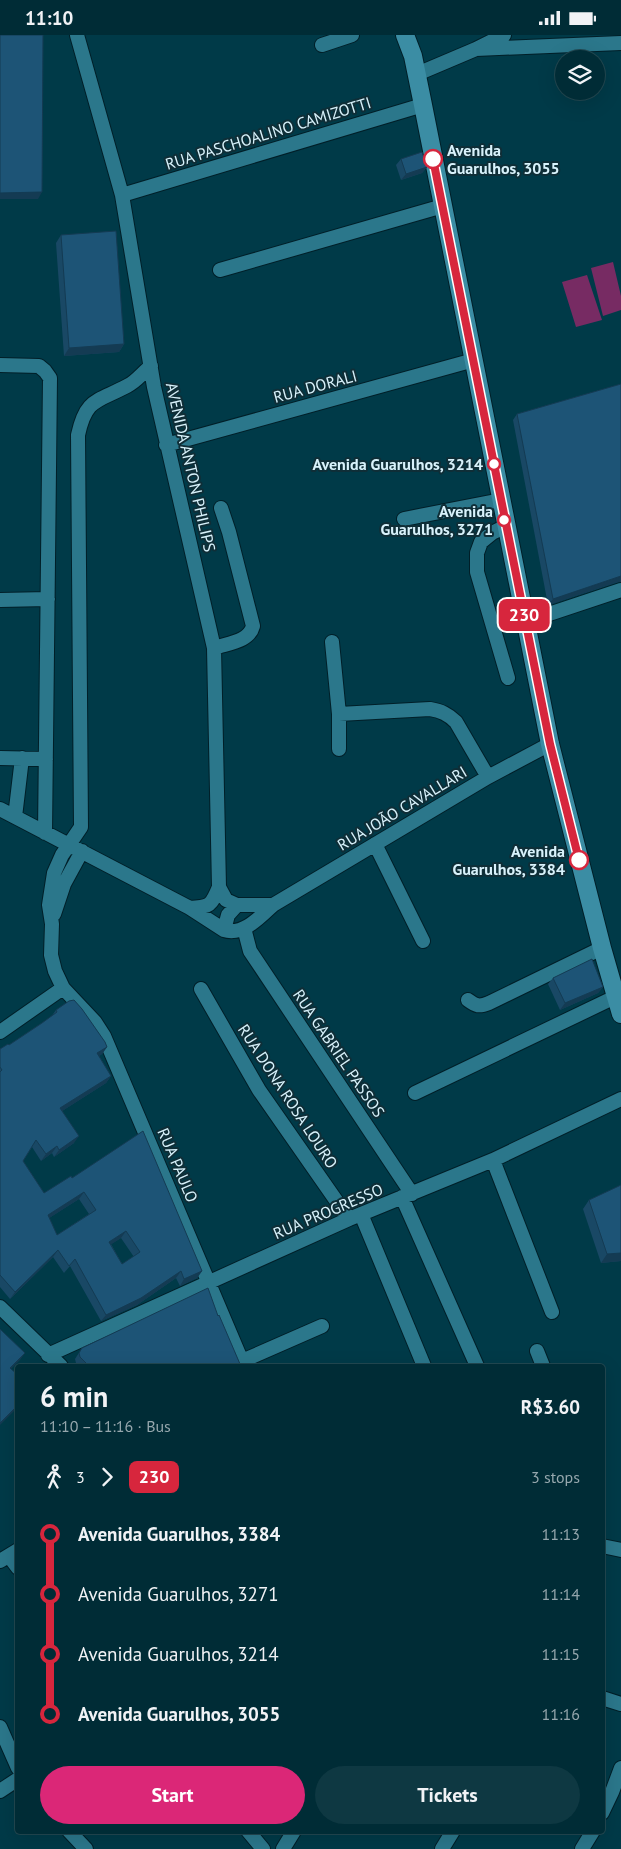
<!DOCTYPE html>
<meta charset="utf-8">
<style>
:root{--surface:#002c36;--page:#0e3842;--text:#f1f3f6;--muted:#95a7ad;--line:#224851;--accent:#db2777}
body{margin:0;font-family:"PT Sans",sans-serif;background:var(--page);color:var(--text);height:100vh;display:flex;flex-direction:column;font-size:19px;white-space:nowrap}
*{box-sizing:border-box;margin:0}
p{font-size:16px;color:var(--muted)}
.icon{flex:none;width:28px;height:28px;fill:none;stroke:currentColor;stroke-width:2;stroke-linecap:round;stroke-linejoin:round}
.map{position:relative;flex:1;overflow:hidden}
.drawer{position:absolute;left:15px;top:1329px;width:590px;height:470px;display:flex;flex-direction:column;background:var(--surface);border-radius:5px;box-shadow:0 5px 20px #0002,0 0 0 1px var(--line)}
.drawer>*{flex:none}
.badge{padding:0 10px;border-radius:8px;font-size:18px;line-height:32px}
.fabs{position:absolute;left:555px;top:15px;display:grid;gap:10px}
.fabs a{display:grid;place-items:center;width:50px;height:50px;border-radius:50%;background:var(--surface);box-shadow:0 5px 20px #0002,0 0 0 1px var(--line);font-size:25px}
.map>.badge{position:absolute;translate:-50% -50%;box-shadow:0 0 0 2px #fff}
.legs{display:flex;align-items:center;gap:8px;height:55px;padding:0 25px;font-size:16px}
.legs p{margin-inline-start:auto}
.summary{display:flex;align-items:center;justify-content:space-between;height:85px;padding:0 25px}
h1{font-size:28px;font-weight:700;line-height:38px}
.button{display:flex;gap:10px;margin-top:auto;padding:10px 25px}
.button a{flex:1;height:58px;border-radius:30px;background:var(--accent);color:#fff;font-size:20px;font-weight:700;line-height:58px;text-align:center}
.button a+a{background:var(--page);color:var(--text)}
ul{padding:0 25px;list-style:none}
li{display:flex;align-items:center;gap:18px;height:60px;font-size:19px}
li i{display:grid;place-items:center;width:8px;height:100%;margin:0 6px;background:currentColor}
li i::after{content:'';width:12px;height:12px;margin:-6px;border:4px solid;border-radius:50%;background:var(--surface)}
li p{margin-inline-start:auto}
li:first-child i{background:linear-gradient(#0000 50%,currentColor 0)}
li:last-child i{background:linear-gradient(currentColor 50%,#0000 0)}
.status{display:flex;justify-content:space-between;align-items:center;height:35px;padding:0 25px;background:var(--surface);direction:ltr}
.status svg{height:14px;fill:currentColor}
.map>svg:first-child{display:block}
.pitch{fill:#772b63}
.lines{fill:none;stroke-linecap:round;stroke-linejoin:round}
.minor-casing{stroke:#001f28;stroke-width:16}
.major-casing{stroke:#001f28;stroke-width:20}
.minor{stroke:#2b778b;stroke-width:14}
.major{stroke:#3b8da4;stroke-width:18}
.wall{fill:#194865;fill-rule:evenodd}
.shaded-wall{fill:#143b53}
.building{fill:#1d5476;stroke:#143b53;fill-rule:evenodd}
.line-1-casing{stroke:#fff;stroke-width:11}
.line-1{stroke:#d7263d;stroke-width:8}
.stop-1-dot{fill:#fff;stroke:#d7263d;stroke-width:2.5}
.labels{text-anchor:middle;stroke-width:4;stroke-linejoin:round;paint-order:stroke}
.street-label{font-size:16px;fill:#d8f2fb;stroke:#0f2e37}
.stop-label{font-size:16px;font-weight:bold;fill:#d8f2fb;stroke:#0f2e37;text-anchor:end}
</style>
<div class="status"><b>11:10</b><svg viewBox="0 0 49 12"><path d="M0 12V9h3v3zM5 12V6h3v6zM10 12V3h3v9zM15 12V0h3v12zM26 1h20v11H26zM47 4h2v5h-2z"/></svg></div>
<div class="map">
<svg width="621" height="1814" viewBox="0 0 621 1814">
<rect width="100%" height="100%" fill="#003a48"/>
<!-- pitch -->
<path class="pitch" d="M 613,227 L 621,261 L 621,275 L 603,281 L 591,233 Z
M 587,240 L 602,285 L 576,292 L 562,247 Z"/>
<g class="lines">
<defs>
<path id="minor" d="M 77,0 L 122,160 L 154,352 L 214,613 L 219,852 L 226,865 L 237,870 L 273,870
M 322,10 L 352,0
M 476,14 L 621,8
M 417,39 L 476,14 L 504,0
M 122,160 L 423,70
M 220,235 L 443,171
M 0,330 L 39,331 L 45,336 L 50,343 L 45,798
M 151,331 C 143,337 136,347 127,351 C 97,367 86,363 78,400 L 81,792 L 62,820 L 54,838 L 49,870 L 52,889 L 51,920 L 55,936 L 63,953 L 95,987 L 104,1001 L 244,1331
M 166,410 L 474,325
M 404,484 L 501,465
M 506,491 L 492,498 L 481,507 L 477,518 L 477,537 L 508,643
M 0,565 L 48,564
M 525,587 L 621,555
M 332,607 L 339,679 L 430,674 C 441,676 448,679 456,687 L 488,742
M 214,613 C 228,608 249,607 253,591 L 229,497 L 221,473
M 339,679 L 339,714
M 0,723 L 46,724
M 0,774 L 190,873 L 224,895 C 243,901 260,882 273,870 L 488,742 L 550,709
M 15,782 L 22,723
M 375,809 L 423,906
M 190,873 C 210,872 211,871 219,852
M 54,879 L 64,849 L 82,816
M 244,893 L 250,916 L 412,1159
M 224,895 L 228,880 L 237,870
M 201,954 L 259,1055 L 349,1184
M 468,965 C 476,971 479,972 489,968 L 602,913
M 0,997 L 63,953
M 415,1058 L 615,962
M 493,1125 L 552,1277
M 402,1162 L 477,1331
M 361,1179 L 424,1331
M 0,1272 L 61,1331
M 537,1316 L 543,1331
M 48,1320 L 349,1184 L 493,1125 L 621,1064
M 242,1326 L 322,1291
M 602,1511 L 621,1515
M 9,1521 L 18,1533
M 0,1526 L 18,1515
M 602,1663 L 621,1669
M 0,1692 L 18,1733
M 0,1756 L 18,1744
M 602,1778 L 612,1757 L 621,1733
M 69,1796 L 86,1814
M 248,1796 L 263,1814
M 283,1814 L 294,1796
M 442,1814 L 453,1796
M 582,1814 L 593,1796"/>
<path id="major" d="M 405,0 L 413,21 L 423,70 L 550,709 L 602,913 L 621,979"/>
</defs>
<!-- minor casing -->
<use href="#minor" class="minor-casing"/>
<!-- major casing -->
<use href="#major" class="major-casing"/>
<!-- minor -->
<use href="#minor" class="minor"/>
<!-- major -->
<use href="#major" class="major"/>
</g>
<!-- wall -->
<path class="wall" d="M 401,124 L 427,132 L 422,138 L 401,145 L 396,130 Z
M 61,200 L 124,309 L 119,317 L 64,321 L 56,208 Z
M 621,349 L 621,547 L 618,547 L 548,570 L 513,385 L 517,379 Z
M 553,943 L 603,952 L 598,958 L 560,975 L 548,949 Z
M 56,975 L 107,1012 L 102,1019 L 99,1021 L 111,1041 L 106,1048 L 62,1076 L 74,1108 L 54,1122 L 52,1118 L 41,1126 L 32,1112 L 23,1126 L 44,1158 L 72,1143 L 202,1236 L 197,1243 L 180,1251 L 176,1243 L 137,1270 L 101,1286 L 70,1231 L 64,1238 L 53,1222 L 10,1264 L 0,1252 L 0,1014 L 9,1010 L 51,982 ZM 79,1164 L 89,1179 L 57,1200 L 49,1183 ZM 121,1203 L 134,1222 L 122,1229 L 111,1209 Z
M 589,1165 L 621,1226 L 601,1228 L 583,1174 Z
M 218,1281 L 240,1329 L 243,1331 L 80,1331 L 76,1328 L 75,1324 L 82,1313 Z"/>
<!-- shaded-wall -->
<path class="shaded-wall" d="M 427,132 L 422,138 L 401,145 L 406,139 Z
M 42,157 L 38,164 L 0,164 L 0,158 Z
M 124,309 L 119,317 L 64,321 L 69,313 Z
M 621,541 L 621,547 L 618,547 L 548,570 L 553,564 Z
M 603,952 L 598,958 L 560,975 L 565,968 Z
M 107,1012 L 102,1019 L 93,1025 L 97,1018 Z
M 111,1041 L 106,1048 L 56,1080 L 60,1073 Z
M 79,1101 L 74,1108 L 54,1122 L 59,1115 Z
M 57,1111 L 52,1118 L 41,1126 L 46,1119 Z
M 84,1157 L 79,1164 L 43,1187 L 48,1180 Z
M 126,1196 L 121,1203 L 104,1214 L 109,1207 Z
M 58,1215 L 53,1222 L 10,1264 L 15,1257 Z
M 621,1218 L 621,1226 L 601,1228 L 607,1219 Z
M 181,1236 L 176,1243 L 137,1270 L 101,1286 L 106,1280 Z
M 202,1236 L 197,1243 L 180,1251 L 184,1244 Z
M 25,1318 L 20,1325 L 6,1339 L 10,1333 Z
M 18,1370 L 18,1372 L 0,1390 L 0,1388 Z"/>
<!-- building -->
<path class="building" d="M 0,0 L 43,0 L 42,157 L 0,158 Z
M 422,117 L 427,132 L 406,139 L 401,124 Z
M 116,196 L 124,309 L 69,313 L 61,200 Z
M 621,349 L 621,541 L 553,564 L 517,379 Z
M 592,924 L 603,952 L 565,968 L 553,943 Z
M 74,965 L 82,974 L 105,1007 L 107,1012 L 97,1018 L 111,1041 L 60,1073 L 79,1101 L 59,1115 L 57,1111 L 46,1119 L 36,1105 L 23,1126 L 44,1158 L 71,1141 L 72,1143 L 143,1096 L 202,1236 L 184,1244 L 181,1236 L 141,1263 L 106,1280 L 75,1224 L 69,1231 L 58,1215 L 15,1257 L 0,1240 L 0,1037 L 2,1035 L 0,1032 L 0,1014 L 8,1009 L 9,1010 L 42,988 L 57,977 L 56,975 L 69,966 ZM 84,1157 L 96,1175 L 57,1200 L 48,1180 ZM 126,1196 L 140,1217 L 122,1229 L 109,1207 Z
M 621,1150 L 621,1218 L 607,1219 L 589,1165 Z
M 208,1253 L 218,1281 L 219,1280 L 240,1329 L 243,1331 L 89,1331 L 80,1322 L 79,1318 L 82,1313 Z
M 0,1294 L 25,1318 L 10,1333 L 18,1340 L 18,1370 L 0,1388 Z"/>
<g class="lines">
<defs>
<path id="line-1" d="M 433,124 L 550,709 L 579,825"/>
</defs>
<!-- line-1 casing -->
<use href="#line-1" class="line-1-casing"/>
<!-- line-1 -->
<use href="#line-1" class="line-1"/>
</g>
<!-- markers -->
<g class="stop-1-dot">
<circle cx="433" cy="124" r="9"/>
<circle cx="494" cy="429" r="6"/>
<circle cx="504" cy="485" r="6"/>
<circle cx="579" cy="825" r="9"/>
</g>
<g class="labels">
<!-- street labels -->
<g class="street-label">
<text transform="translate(268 98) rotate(-17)" y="6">RUA PASCHOALINO CAMIZOTTI</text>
<text transform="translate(315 351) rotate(-15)" y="6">RUA DORALI</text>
<text transform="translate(191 432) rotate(77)" y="6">AVENIDA ANTON PHILIPS</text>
<text transform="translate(402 773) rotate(-31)" y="6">RUA JOÃO CAVALLARI</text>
<text transform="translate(339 1018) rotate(56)" y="6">RUA GABRIEL PASSOS</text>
<text transform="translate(288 1061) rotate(57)" y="6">RUA DONA ROSA LOURO</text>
<text transform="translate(178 1130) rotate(67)" y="6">RUA PAULO</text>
<text transform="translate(328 1176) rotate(-23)" y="6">RUA PROGRESSO</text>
</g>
<!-- stop labels -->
<g class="stop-label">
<text x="447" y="121" text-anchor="start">Avenida<tspan x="447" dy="18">Guarulhos, 3055</tspan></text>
<text x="483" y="435">Avenida Guarulhos, 3214</text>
<text x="493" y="482">Avenida<tspan x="493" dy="18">Guarulhos, 3271</tspan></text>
<text x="565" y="822">Avenida<tspan x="565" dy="18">Guarulhos, 3384</tspan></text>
</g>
</g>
</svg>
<div class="fabs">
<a><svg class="icon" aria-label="layers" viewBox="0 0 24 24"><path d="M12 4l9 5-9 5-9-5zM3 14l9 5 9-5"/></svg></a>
</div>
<b class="badge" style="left:524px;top:580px;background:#d7263d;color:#fff">230</b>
<section class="drawer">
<div class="summary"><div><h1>6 min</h1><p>11:10 – 11:16 · Bus</p></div><b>R$3.60</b></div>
<div class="legs"><svg class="icon" aria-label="walk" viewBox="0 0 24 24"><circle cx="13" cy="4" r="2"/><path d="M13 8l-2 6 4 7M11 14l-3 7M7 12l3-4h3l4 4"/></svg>3<svg class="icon" aria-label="forward" viewBox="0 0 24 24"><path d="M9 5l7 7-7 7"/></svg><b class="badge" style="background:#d7263d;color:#fff">230</b><p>3 stops</p></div>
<ul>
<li><i style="color:#d7263d"></i><b>Avenida Guarulhos, 3384</b><p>11:13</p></li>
<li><i style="color:#d7263d"></i><span>Avenida Guarulhos, 3271</span><p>11:14</p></li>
<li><i style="color:#d7263d"></i><span>Avenida Guarulhos, 3214</span><p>11:15</p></li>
<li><i style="color:#d7263d"></i><b>Avenida Guarulhos, 3055</b><p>11:16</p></li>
</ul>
<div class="button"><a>Start</a><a>Tickets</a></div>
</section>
</div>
